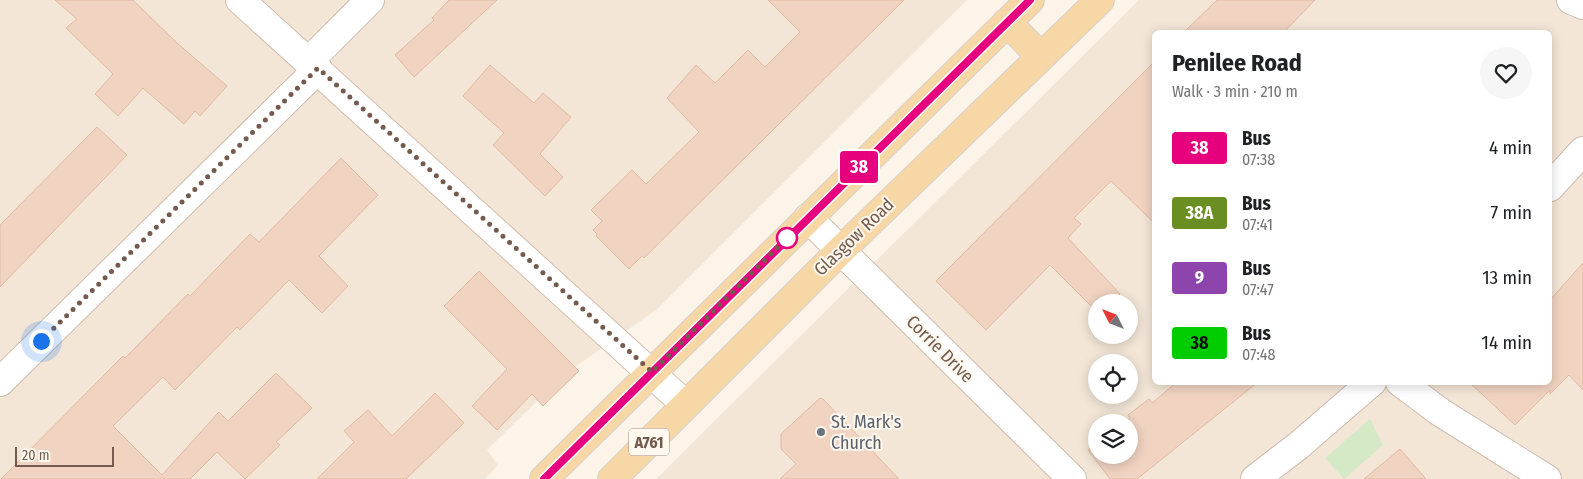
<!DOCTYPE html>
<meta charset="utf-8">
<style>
:root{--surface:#fff;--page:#f6f6f6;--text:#202124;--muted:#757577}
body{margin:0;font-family:"Fira Sans Condensed",sans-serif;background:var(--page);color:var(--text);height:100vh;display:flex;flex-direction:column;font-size:19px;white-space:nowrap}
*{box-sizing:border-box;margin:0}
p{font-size:16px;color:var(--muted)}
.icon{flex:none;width:28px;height:28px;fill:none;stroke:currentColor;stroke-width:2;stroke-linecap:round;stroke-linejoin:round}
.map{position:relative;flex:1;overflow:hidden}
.details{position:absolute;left:1152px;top:30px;width:400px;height:355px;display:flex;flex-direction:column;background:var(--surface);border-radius:8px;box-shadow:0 2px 12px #0003}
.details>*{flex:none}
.badge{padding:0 10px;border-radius:4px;font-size:18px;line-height:32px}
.needle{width:32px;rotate:312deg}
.buttons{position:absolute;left:1088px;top:294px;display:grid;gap:10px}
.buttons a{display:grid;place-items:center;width:50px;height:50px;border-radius:50%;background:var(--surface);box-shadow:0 2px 12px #0003;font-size:25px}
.scale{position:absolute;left:15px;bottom:12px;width:99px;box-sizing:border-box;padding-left:5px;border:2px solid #755b4d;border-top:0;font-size:14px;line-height:18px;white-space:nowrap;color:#755b4d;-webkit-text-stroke:4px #fef8ef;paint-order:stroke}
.you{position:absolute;width:25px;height:25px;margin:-12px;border:4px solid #fff;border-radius:50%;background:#1a73e8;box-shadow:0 0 0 8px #1a73e833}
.map>.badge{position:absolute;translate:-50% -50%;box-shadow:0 0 0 2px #fff}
.round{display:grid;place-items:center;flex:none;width:52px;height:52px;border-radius:26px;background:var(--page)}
.headline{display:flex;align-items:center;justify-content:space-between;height:85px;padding:0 20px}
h1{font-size:24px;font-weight:700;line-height:38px}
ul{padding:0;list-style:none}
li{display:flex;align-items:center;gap:15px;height:65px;padding:0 20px}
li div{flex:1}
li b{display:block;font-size:19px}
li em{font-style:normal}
li .badge{min-width:55px;font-weight:700;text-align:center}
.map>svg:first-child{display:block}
.residential{fill:#f3e6d7;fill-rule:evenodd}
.green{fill:#d5e9c7}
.building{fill:#f0d3c1;stroke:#e2baa2}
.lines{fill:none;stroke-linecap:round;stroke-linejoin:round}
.street-casing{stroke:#cdbcaf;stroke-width:30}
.secondary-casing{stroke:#d2beaf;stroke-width:30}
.primary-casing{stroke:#d8d1cd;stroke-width:30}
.street{stroke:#fff;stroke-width:28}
.secondary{stroke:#fff;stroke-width:28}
.primary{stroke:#f7d7a5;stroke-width:28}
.line-casing{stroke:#fff;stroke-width:11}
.line{stroke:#e6007e;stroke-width:8}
.walk{stroke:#755b4d;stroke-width:5;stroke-dasharray:0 9}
.stop-dot{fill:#fff;stroke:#e6007e;stroke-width:2.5}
.worship-dot{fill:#6b7280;stroke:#fef8ef;stroke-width:2}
.labels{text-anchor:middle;stroke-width:4;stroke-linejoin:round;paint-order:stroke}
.shield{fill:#fef8ef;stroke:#9e8a7e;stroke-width:1}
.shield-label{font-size:16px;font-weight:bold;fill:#755b4d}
.street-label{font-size:18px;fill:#755b4d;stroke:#fef8ef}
.worship-label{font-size:18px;fill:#5b616d;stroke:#fef8ef;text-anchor:start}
</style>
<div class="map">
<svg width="1583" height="479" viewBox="0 0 1583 479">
<rect width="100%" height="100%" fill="#fcf4e9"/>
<!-- residential -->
<path class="residential" d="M 0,0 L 967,0 L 656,310 L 564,375 L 487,450 L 498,465 L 485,479 L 0,479 Z
M 1139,0 L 1583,0 L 1583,479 L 656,479 ZM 1155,32 L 1550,32 L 1550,382 L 1155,382 ZM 1096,302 L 1129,302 L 1129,335 L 1096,335 ZM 1096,362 L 1129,362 L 1129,395 L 1096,395 ZM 1096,422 L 1129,422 L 1129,455 L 1096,455 Z"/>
<!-- green -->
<path class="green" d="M 1370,419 L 1383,445 L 1344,479 L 1325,458 Z"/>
<!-- building -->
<path class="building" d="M 55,0 L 133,0 L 177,43 L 227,86 L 200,116 L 195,111 L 184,124 L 143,88 L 118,116 L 95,94 L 113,74 L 66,28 L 77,19 Z
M 449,0 L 497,0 L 414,77 L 395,55 L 434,20 L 432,18 Z
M 768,0 L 904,0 L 644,258 L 642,256 L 629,269 L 596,236 L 597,234 L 593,230 L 602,221 L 591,210 L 632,170 L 646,184 L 699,132 L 667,98 L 696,65 L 715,83 L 748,50 L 765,67 L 800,32 Z
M 1217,0 L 1315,0 L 1284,32 L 1184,32 Z
M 1155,61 L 1155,224 L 1111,181 L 1074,218 L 1081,224 L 1068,238 L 1120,294 L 1111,302 L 1096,302 L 1096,311 L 1050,265 L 986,330 L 936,281 Z
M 490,65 L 534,103 L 543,93 L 571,117 L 540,154 L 563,177 L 545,196 L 493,145 L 504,133 L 463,96 Z
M 97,127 L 127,155 L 0,287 L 0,225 Z
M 341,158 L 378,195 L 319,256 L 348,286 L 322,313 L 289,280 L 240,330 L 237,327 L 175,390 L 163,377 L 113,426 L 162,475 L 219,412 L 228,421 L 276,373 L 312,408 L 276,442 L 280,445 L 245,479 L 217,452 L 190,479 L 1,479 L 123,356 L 125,358 L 188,294 L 190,296 L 250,234 L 259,242 Z
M 1583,263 L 1583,390 L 1569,375 L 1550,394 L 1550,390 L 1515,425 L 1469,382 L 1550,382 L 1550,300 Z
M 479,271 L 579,371 L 543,406 L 532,394 L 497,430 L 472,406 L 507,369 L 444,306 Z
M 1177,382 L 1258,382 L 1137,479 L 1110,479 L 1088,450 L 1096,444 L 1096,455 L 1129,455 L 1129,422 L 1124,422 L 1130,418 L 1128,415 L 1149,399 L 1152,403 Z
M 435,393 L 464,423 L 406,479 L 317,479 L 354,442 L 344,431 L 368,410 L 392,436 Z
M 820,398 L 823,399 L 899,479 L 780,479 L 796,464 L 781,449 L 781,434 Z
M 1400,449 L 1426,479 L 1364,479 Z"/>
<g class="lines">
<defs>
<path id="street" d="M 1571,0 L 1583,5
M 309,61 L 370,0
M 1550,187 L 1583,151
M 808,218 L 1072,479
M 0,382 L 318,69
M 1400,382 L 1440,412 L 1547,479
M 1255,479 L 1298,446 L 1372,382"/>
<path id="secondary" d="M 240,0 L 686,405"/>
<path id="primary" d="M 1007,22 L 1041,57
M 544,479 L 1030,0
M 612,479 L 840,251 L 1100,0"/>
</defs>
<!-- street casing -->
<use href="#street" class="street-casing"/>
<!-- secondary casing -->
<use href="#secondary" class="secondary-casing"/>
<!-- primary casing -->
<use href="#primary" class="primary-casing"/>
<!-- street -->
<use href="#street" class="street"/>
<!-- secondary -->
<use href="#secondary" class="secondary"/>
<!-- primary -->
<use href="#primary" class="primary"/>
</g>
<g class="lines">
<defs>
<path id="line" d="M 544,479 L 1030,0"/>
</defs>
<!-- line casing -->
<use href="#line" class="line-casing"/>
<!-- line -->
<use href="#line" class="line"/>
<!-- walk -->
<path class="walk" d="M 41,341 L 318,68 L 652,372 L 787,238"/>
</g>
<!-- markers -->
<circle class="stop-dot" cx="787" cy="238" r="10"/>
<circle class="worship-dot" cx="821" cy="432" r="5"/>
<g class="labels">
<!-- shield labels -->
<rect class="shield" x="629" y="428.5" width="40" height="27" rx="4"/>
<g class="shield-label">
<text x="649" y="448">A761</text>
</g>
<!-- street labels -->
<g class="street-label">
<text transform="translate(854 237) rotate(-44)" y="6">Glasgow Road</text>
<text transform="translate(940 349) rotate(45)" y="6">Corrie Drive</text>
</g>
<!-- worship labels -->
<g class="worship-label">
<text x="831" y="428">St. Mark's<tspan x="831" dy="21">Church</tspan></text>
</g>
</g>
</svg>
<div class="buttons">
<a><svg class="needle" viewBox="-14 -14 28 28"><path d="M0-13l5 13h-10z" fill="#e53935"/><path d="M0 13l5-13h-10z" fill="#757577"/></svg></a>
<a><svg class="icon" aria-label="locate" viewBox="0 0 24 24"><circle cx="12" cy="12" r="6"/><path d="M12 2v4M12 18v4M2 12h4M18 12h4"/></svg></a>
<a><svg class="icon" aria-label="layers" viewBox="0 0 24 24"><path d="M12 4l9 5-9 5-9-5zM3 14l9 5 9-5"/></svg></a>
</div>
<div class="scale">20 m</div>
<div class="you" style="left:41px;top:341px"></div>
<b class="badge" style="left:859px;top:167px;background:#e6007e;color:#fff">38</b>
<section class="details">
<div class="headline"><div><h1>Penilee Road</h1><p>Walk · 3 min · 210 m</p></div><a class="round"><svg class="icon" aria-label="heart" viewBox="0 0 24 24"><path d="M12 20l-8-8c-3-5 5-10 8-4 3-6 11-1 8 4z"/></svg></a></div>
<ul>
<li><span class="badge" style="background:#e6007e;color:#fff">38</span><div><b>Bus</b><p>07:38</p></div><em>4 min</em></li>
<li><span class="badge" style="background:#6b8e23;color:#fff">38A</span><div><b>Bus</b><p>07:41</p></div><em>7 min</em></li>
<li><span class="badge" style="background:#8e44ad;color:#fff">9</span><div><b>Bus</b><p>07:47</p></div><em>13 min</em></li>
<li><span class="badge" style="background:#0c0;color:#111">38</span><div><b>Bus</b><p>07:48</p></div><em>14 min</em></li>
</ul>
</section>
</div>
